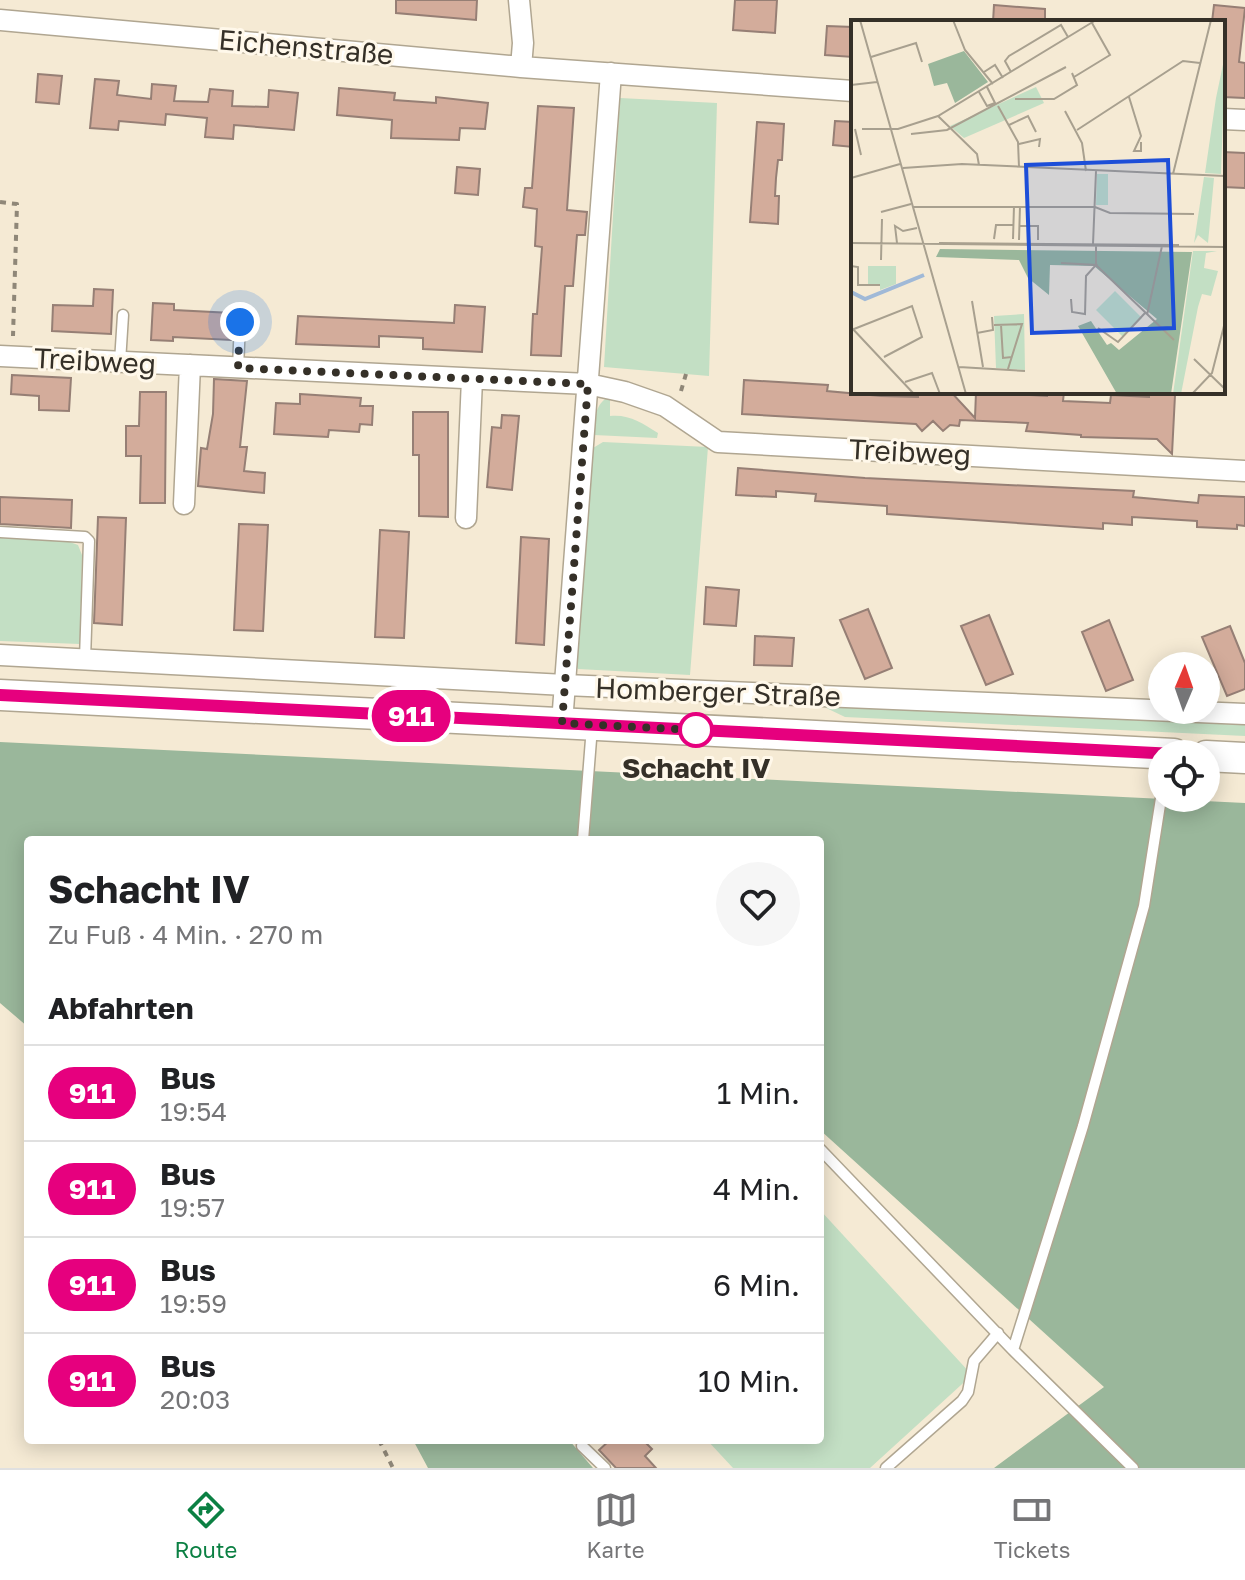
<!DOCTYPE html>
<html lang="de">
<meta charset="utf-8">
<style>
:root{--surface:#fff;--page:#f6f6f6;--text:#202124;--muted:#757577;--line:#e0e0e0;--accent:#0b8043}
body{margin:0;font-family:"Golos Text",sans-serif;background:var(--page);color:var(--text);height:100vh;display:flex;flex-direction:column;font-size:30px;white-space:nowrap}
*{box-sizing:border-box;margin:0}
p{font-size:26px;color:var(--muted)}
.icon{flex:none;width:44px;height:44px;fill:none;stroke:currentColor;stroke-width:2;stroke-linecap:round;stroke-linejoin:round}
.map{position:relative;flex:1;overflow:hidden}
.sheet{position:absolute;left:24px;top:836px;width:800px;height:608px;display:flex;flex-direction:column;background:var(--surface);border-radius:8px;box-shadow:0 4px 20px #0003}
.sheet>*{flex:none}
.badge{padding:0 16px;border-radius:26px;font-size:28px;line-height:52px}
.needle{width:52px;rotate:2deg}
.controls{position:absolute;left:1148px;top:652px;display:grid;gap:16px}
.controls a{display:grid;place-items:center;width:72px;height:72px;border-radius:50%;background:var(--surface);box-shadow:0 4px 20px #0003;font-size:40px}
.you{position:absolute;width:40px;height:40px;margin:-20px;border:6px solid #fff;border-radius:50%;background:#1a73e8;box-shadow:0 0 0 12px #1a73e833}
.map>.badge{position:absolute;translate:-50% -50%;box-shadow:0 0 0 4px #fff}
h2{padding:0 24px;font-size:30px;line-height:72px}
.round{display:grid;place-items:center;flex:none;width:84px;height:84px;border-radius:42px;background:var(--page)}
.overview{display:flex;align-items:center;justify-content:space-between;height:136px;padding:0 24px}
h1{font-size:38px;font-weight:700;line-height:60px}
ul{padding:0;list-style:none}
li{display:flex;align-items:center;gap:24px;height:96px;padding:0 24px;border-top:2px solid var(--line)}
li div{flex:1}
li b{display:block;font-size:30px}
li em{font-style:normal}
li .badge{min-width:88px;font-weight:700;text-align:center}
.tabs{display:flex;justify-content:space-around;align-items:center;height:112px;border-top:2px solid var(--line);background:var(--surface);font-size:22px;color:var(--muted)}
.tabs a{display:grid;justify-items:center;gap:4px}
.tabs .on{color:var(--accent)}
.map>svg:first-child{display:block}
.green{fill:#c3dfc4}
.forest{fill:#9ab79b}
.building{fill:#d3ac9b;stroke:#967f75;stroke-width:2}
.lines{fill:none;stroke-linecap:round;stroke-linejoin:round}
.service-casing{stroke:#b0a691;stroke-width:13}
.minor-casing{stroke:#b0a691;stroke-width:23}
.secondary-casing{stroke:#b0a691;stroke-width:33}
.path{stroke:#8f8778;stroke-width:4;stroke-dasharray:6 6;stroke-linecap:butt}
.service{stroke:#fff;stroke-width:10}
.minor{stroke:#fff;stroke-width:20}
.secondary{stroke:#fff;stroke-width:30}
.line-casing{stroke:#fff;stroke-width:18}
.line{stroke:#e6007e;stroke-width:12}
.walk{stroke:#353028;stroke-width:8;stroke-dasharray:0 14.4}
.stop-dot{fill:#fff;stroke:#e6007e;stroke-width:4}
.labels{text-anchor:middle;stroke-width:6;stroke-linejoin:round;paint-order:stroke}
.street-label{font-size:28px;fill:#353028;stroke:#fff8ea}
.stop-label{font-size:28px;font-weight:bold;fill:#353028;stroke:#fff8ea}
.inset-river{fill:none;stroke:#a0b9d7;stroke-width:4}
.inset-road{fill:none;stroke:#a8a08f;stroke-width:2}
.view{fill:#1d4ed8;fill-opacity:0.15;stroke:#1d4ed8;stroke-width:4}
.inset-edge{fill:none;stroke:#353028;stroke-width:4}
</style>
<div class="map">
<svg width="1245" height="1468" viewBox="0 0 1245 1468">
<rect width="100%" height="100%" fill="#f5ead4"/>
<!-- green -->
<path class="green" d="M 620,98 L 717,103 L 709,376 L 604,367 Z
M 610,396 L 610,416 C 629,414 642,423 658,433 L 657,438 L 594,435 C 595,419 594,404 610,396 Z
M 603,442 L 708,447 L 690,675 L 578,669 L 576,665 L 593,448 Z
M 0,538 L 64,540 L 78,545 L 82,555 L 80,644 L 0,641 Z
M 820,705 L 1245,725 L 1245,736 L 845,717 Z
M 820,1210 L 972,1375 L 870,1468 L 733,1468 L 707,1440 L 820,1440 Z"/>
<!-- forest -->
<path class="forest" d="M 0,742 L 1245,803 L 1245,1468 L 994,1468 L 1104,1387 L 820,1130 L 820,840 L 28,840 L 28,1027 L 0,1003 Z
M 413,1440 L 569,1440 L 593,1468 L 428,1468 Z"/>
<!-- building -->
<path class="building" d="M 396,0 L 477,0 L 476,20 L 396,13 Z
M 735,0 L 777,0 L 775,33 L 733,30 Z
M 994,5 L 1045,9 L 1045,22 L 993,22 Z
M 1214,5 L 1245,8 L 1239,62 L 1245,63 L 1245,98 L 1223,97 L 1223,22 L 1212,22 Z
M 827,26 L 853,27 L 853,57 L 825,55 Z
M 38,74 L 62,76 L 59,104 L 36,102 Z
M 95,79 L 119,81 L 117,95 L 151,99 L 152,84 L 176,86 L 174,101 L 208,102 L 210,89 L 233,91 L 232,106 L 268,107 L 269,90 L 298,93 L 294,130 L 234,125 L 233,139 L 205,137 L 207,118 L 166,114 L 165,125 L 119,121 L 118,130 L 90,128 Z
M 339,88 L 395,93 L 394,100 L 436,103 L 436,97 L 488,103 L 485,129 L 460,128 L 459,140 L 391,138 L 392,120 L 337,115 Z
M 538,106 L 574,108 L 567,210 L 587,212 L 585,235 L 577,235 L 573,286 L 565,286 L 561,356 L 531,355 L 533,314 L 537,314 L 542,247 L 535,246 L 537,209 L 523,207 L 525,188 L 532,188 Z
M 835,121 L 853,122 L 853,147 L 833,145 Z
M 757,122 L 784,124 L 782,160 L 778,160 L 776,178 L 775,196 L 779,196 L 778,224 L 750,222 Z
M 1223,152 L 1245,153 L 1245,188 L 1223,187 Z
M 457,167 L 480,169 L 478,195 L 455,193 Z
M 94,289 L 113,290 L 111,334 L 52,331 L 53,305 L 93,306 Z
M 153,303 L 174,304 L 174,310 L 232,313 L 231,340 L 173,337 L 173,341 L 151,340 Z
M 455,305 L 485,307 L 482,352 L 423,349 L 423,338 L 379,336 L 379,347 L 296,344 L 298,316 L 454,323 Z
M 12,375 L 71,378 L 69,411 L 39,410 L 39,396 L 11,394 Z
M 214,379 L 247,381 L 240,447 L 247,447 L 244,471 L 265,473 L 264,493 L 198,486 L 201,448 L 207,449 L 213,414 Z
M 744,380 L 828,385 L 827,391 L 881,396 L 918,397 L 918,392 L 951,392 L 975,418 L 976,392 L 1047,396 L 1047,392 L 1064,392 L 1063,401 L 1110,403 L 1111,395 L 1149,397 L 1149,394 L 1175,395 L 1172,454 L 1157,439 L 1081,437 L 1081,435 L 1026,431 L 1028,423 L 960,420 L 959,426 L 950,425 L 943,431 L 933,421 L 922,431 L 916,424 L 742,414 Z
M 140,392 L 166,392 L 165,503 L 140,503 L 141,456 L 126,456 L 126,426 L 139,426 Z
M 300,394 L 361,398 L 360,406 L 373,406 L 372,425 L 360,424 L 359,432 L 329,430 L 328,437 L 274,434 L 276,403 L 300,404 Z
M 413,412 L 448,412 L 448,517 L 419,516 L 419,455 L 413,455 Z
M 502,415 L 519,416 L 512,490 L 487,487 L 492,427 L 501,428 Z
M 738,468 L 865,478 L 1134,491 L 1133,497 L 1198,503 L 1199,495 L 1245,497 L 1245,526 L 1237,525 L 1237,529 L 1197,527 L 1197,521 L 1132,517 L 1132,525 L 1103,523 L 1103,529 L 887,514 L 887,506 L 815,501 L 816,494 L 776,491 L 776,497 L 736,495 Z
M 0,497 L 72,500 L 71,528 L 0,524 Z
M 98,517 L 126,518 L 122,625 L 94,623 Z
M 239,524 L 268,525 L 263,631 L 234,630 Z
M 380,530 L 409,532 L 404,638 L 375,637 Z
M 521,537 L 549,539 L 544,645 L 516,643 Z
M 706,587 L 739,590 L 736,626 L 704,624 Z
M 868,609 L 892,668 L 865,679 L 840,620 Z
M 989,615 L 1013,674 L 986,685 L 961,626 Z
M 1109,620 L 1133,680 L 1106,691 L 1082,632 Z
M 1230,626 L 1245,663 L 1245,689 L 1227,696 L 1202,637 Z
M 755,636 L 794,638 L 792,666 L 754,665 Z
M 610,1440 L 643,1440 L 652,1449 L 645,1456 L 656,1468 L 616,1468 L 599,1450 Z"/>
<g class="lines">
<defs>
<path id="service" d="M 120,362 L 123,315
M 238,368 L 240,322
M 0,532 L 85,537 L 89,541 L 85,659
M 583,840 L 592,727
M 820,1149 L 1013,1350 L 1133,1468
M 1013,1350 L 1083,1126 L 1144,906 L 1162,792
M 582,1446 L 605,1468
M 886,1468 L 962,1401 L 968,1392 L 974,1361 L 998,1333"/>
<path id="minor" d="M 519,0 L 523,43 L 521,67
M 0,20 L 521,67 L 853,91
M 1223,119 L 1245,120
M 0,356 L 588,384 L 625,392 L 665,406 L 718,442 L 1245,471
M 184,504 L 190,365
M 466,518 L 472,379
M 0,655 L 565,685 L 1245,714
M 562,723 L 611,73"/>
<path id="secondary" d="M 0,695 L 1174,754
M 1206,756 L 1245,758"/>
</defs>
<!-- service casing -->
<use href="#service" class="service-casing"/>
<!-- minor casing -->
<use href="#minor" class="minor-casing"/>
<!-- secondary casing -->
<use href="#secondary" class="secondary-casing"/>
<!-- path -->
<path class="path" d="M 0,202 L 17,204 L 13,336
M 681,391 L 686,374
M 379,1440 L 393,1468"/>
<!-- service -->
<use href="#service" class="service"/>
<!-- minor -->
<use href="#minor" class="minor"/>
<!-- secondary -->
<use href="#secondary" class="secondary"/>
</g>
<g class="lines">
<defs>
<path id="line" d="M 0,695 L 1175,754"/>
</defs>
<!-- line casing -->
<use href="#line" class="line-casing"/>
<!-- line -->
<use href="#line" class="line"/>
<!-- walk -->
<path class="walk" d="M 240,322 L 238,368 L 588,384 L 562,723 L 696,730"/>
</g>
<!-- markers -->
<circle class="stop-dot" cx="696" cy="730" r="16"/>
<g class="labels">
<!-- street labels -->
<g class="street-label">
<text transform="translate(306 47) rotate(5)" y="10">Eichenstraße</text>
<text transform="translate(95 361) rotate(3)" y="10">Treibweg</text>
<text transform="translate(910 452) rotate(3)" y="10">Treibweg</text>
<text transform="translate(718 692) rotate(2)" y="10">Homberger Straße</text>
</g>
<!-- stop labels -->
<g class="stop-label">
<text x="696" y="778">Schacht IV</text>
</g>
</g>
<!-- overview -->
<g transform="translate(851 20)">
<rect width="374" height="374" fill="#f5ead4"/>
<path d="M 374,35 L 370,154 L 354,153 L 365,78 ZM 185,67 L 193,83 L 113,118 L 99,106 ZM 246,154 L 257,154 L 257,185 L 245,185 ZM 353,157 L 363,158 L 357,223 L 347,215 L 343,223 ZM 342,231 L 366,231 L 355,233 L 353,248 L 367,251 L 360,276 L 351,274 L 347,287 L 330,374 L 322,374 ZM 17,246 L 45,246 L 45,264 L 29,270 L 29,265 L 17,264 ZM 264,271 L 291,298 L 272,317 L 245,290 ZM 173,294 L 174,350 L 145,348 L 143,296 Z" fill="#c3dfc4"/>
<path d="M 113,31 L 137,62 L 104,83 L 96,63 L 83,66 L 77,44 ZM 89,229 L 341,232 L 320,374 L 266,374 L 227,306 L 240,301 L 256,325 L 260,323 L 268,330 L 306,299 L 243,246 L 199,245 L 198,275 L 177,258 L 168,240 L 85,237 Z" fill="#9ab79b"/>
<path class="inset-river" d="M 0,272 L 14,279 L 73,255"/>
<path class="inset-road" d="M 9,0 L 115,374M 102,0 L 114,30 L 142,64M 20,37 L 65,23 L 71,42M 133,52 L 144,45 L 152,58M 160,52 L 154,41 L 158,36 L 210,5 L 217,17M 223,57 L 259,35 L 241,3M 0,65 L 26,62M 128,72 L 136,86 L 144,83 L 136,67M 278,77 L 290,116 L 283,131 L 290,131 L 290,122M 164,79 L 203,79 L 226,65 L 221,53M 147,86 L 167,122 L 168,147M 214,91 L 231,123 L 235,151M 87,96 L 126,134 L 128,145M 158,105 L 177,96 L 185,112M 4,109 L 10,135M 11,109 L 47,109 L 87,96 L 245,0M 226,110 L 332,41 L 349,43M 60,114 L 96,110 L 215,47M 168,124 L 189,119 L 188,127M 52,148 L 111,144 L 374,156M 322,154 L 360,0M 0,158 L 49,144M 62,187 L 244,187 L 259,193 L 343,194M 30,192 L 60,184M 169,206 L 187,206 L 187,220M 143,219 L 145,205 L 163,205M 162,219 L 163,186M 168,220 L 169,186M 0,223 L 374,227M 46,223 L 44,206 L 52,211 L 66,208M 88,223 L 328,225M 242,224 L 245,151M 245,225 L 245,245 L 323,320M 30,240 L 31,199M 210,243 L 245,245 L 235,256 L 234,294 L 221,292 L 220,279M 0,246 L 7,247 L 7,265 L 29,265M 121,281 L 132,347M 296,295 L 311,226M 143,305 L 171,304 L 157,349M 150,305 L 152,338 L 161,337M 0,307 L 63,374M 247,308 L 267,322 L 294,293M 3,309 L 61,286 L 71,317 L 33,337M 126,313 L 142,310 L 141,297M 343,339 L 374,369M 108,347 L 174,351M 54,362 L 81,353 L 89,374M 341,374 L 361,353 L 374,302"/>
<path class="view" d="M 317,140 L 323,308 L 181,313 L 175,145 Z"/>
<rect width="374" height="374" class="inset-edge"/>
</g>
</svg>
<div class="controls">
<a><svg class="needle" viewBox="-14 -14 28 28"><path d="M0-13l5 13h-10z" fill="#e53935"/><path d="M0 13l5-13h-10z" fill="#757577"/></svg></a>
<a><svg class="icon" aria-label="locate" viewBox="0 0 24 24"><circle cx="12" cy="12" r="6"/><path d="M12 2v4M12 18v4M2 12h4M18 12h4"/></svg></a>
</div>
<div class="you" style="left:240px;top:322px"></div>
<b class="badge" style="left:411px;top:716px;background:#e6007e;color:#fff">911</b>
<section class="sheet">
<div class="overview"><div><h1>Schacht IV</h1><p>Zu Fuß · 4 Min. · 270 m</p></div><a class="round"><svg class="icon" aria-label="heart" viewBox="0 0 24 24"><path d="M12 20l-8-8c-3-5 5-10 8-4 3-6 11-1 8 4z"/></svg></a></div>
<h2>Abfahrten</h2>
<ul>
<li><span class="badge" style="background:#e6007e;color:#fff">911</span><div><b>Bus</b><p>19:54</p></div><em>1 Min.</em></li>
<li><span class="badge" style="background:#e6007e;color:#fff">911</span><div><b>Bus</b><p>19:57</p></div><em>4 Min.</em></li>
<li><span class="badge" style="background:#e6007e;color:#fff">911</span><div><b>Bus</b><p>19:59</p></div><em>6 Min.</em></li>
<li><span class="badge" style="background:#e6007e;color:#fff">911</span><div><b>Bus</b><p>20:03</p></div><em>10 Min.</em></li>
</ul>
</section>
</div>
<nav class="tabs">
<a class="on"><svg class="icon" aria-label="directions" viewBox="0 0 24 24"><path d="M12 3l9 9-9 9-9-9zM9 14v-3h6M13 9l2 2-2 2"/></svg>Route</a>
<a><svg class="icon" aria-label="map" viewBox="0 0 24 24"><path d="M3 6l6-2 6 2 6-2v14l-6 2-6-2-6 2zM9 4v14M15 6v14"/></svg>Karte</a>
<a><svg class="icon" aria-label="tickets" viewBox="0 0 24 24"><path d="M3 7h18v10H3zM15 7v10"/></svg>Tickets</a>
</nav>
